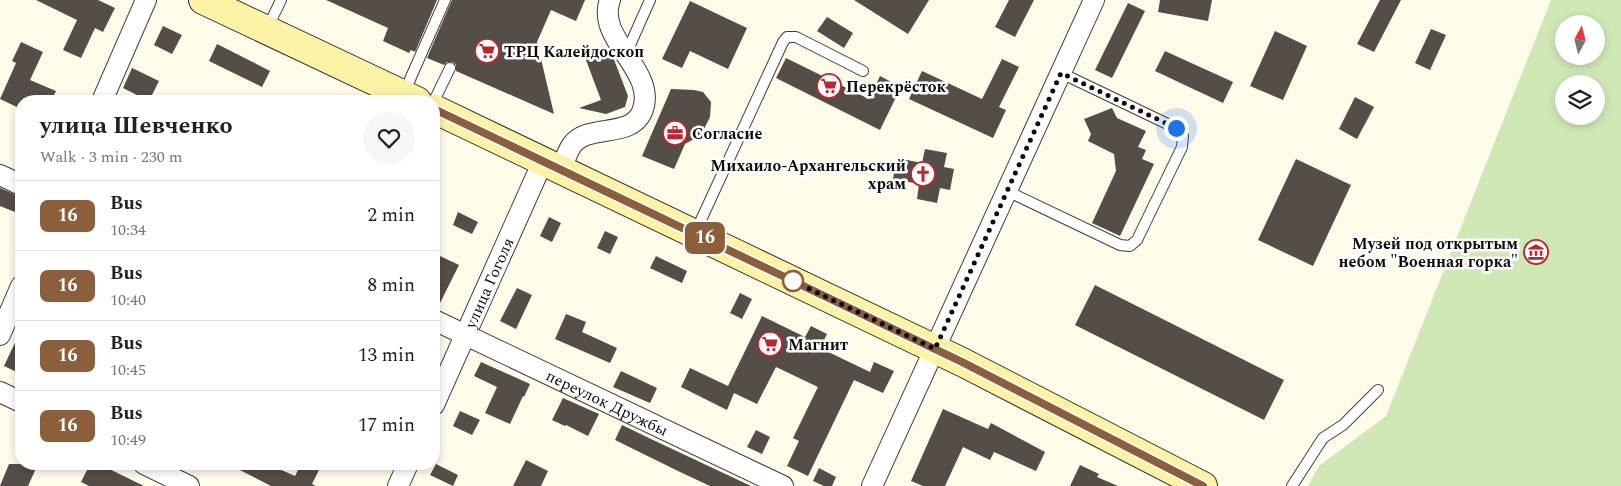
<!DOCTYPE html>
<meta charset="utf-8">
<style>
:root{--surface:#fff;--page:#f6f6f6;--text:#222;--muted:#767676;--line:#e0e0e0}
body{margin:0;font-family:Spectral,serif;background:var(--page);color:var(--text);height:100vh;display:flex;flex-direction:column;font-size:19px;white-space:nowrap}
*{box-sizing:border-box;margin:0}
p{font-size:16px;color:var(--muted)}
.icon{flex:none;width:28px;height:28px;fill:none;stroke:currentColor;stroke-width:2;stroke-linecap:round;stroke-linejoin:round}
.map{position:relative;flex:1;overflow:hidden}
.side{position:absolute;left:15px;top:95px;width:425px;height:375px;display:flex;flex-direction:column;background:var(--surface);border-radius:20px;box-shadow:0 2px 8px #0003}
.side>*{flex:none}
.badge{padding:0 10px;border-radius:8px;font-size:18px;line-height:32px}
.needle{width:32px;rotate:7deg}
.controls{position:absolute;left:1555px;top:15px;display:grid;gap:10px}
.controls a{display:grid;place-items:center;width:50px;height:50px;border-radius:50%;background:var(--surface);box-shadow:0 2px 8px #0003;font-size:25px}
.you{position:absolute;width:25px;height:25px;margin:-12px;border:4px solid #fff;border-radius:50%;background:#1a73e8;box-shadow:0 0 0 8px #1a73e833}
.map>.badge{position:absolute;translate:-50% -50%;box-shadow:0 0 0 2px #fff}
.round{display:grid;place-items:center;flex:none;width:52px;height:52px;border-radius:26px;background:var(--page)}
.headline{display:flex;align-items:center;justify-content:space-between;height:85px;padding:0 25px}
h1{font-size:24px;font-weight:700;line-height:38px}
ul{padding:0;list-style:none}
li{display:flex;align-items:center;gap:15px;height:70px;padding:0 25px;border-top:1px solid var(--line)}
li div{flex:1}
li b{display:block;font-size:19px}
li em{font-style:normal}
li .badge{min-width:55px;font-weight:700;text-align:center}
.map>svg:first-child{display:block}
.green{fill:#d0e8b6;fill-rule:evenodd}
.building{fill:#544d48}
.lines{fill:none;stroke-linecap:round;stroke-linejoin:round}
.lane-casing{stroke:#3f3f3f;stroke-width:12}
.street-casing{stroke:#3f3f3f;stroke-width:22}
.secondary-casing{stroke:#2e2e2e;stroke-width:30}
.lane{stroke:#fff;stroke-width:10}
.street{stroke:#fff;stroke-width:20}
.secondary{stroke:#fdf3a7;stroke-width:28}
.line-casing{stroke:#fff;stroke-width:11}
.line{stroke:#8b5e3c;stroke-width:8}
.walk{stroke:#0c0c0c;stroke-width:5;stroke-dasharray:0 9}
.stop-dot{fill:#fff;stroke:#8b5e3c;stroke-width:2.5}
.labels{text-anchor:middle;stroke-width:5;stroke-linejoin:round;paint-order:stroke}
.poi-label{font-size:16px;font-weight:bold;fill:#0c0c0c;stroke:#fff;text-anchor:start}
.street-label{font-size:16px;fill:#0c0c0c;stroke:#fff}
</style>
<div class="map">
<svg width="1621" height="486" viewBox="0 0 1621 486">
<rect width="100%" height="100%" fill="#fffbeb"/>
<!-- green -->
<path class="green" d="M 1551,0 L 1621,0 L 1621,486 L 1308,486 L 1319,466 L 1386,416 ZM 1564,24 L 1596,24 L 1596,56 L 1564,56 ZM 1564,84 L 1596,84 L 1596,116 L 1564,116 Z"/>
<!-- building -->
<path class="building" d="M 36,0 L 98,0 L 115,8 L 103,32 L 95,28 L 81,58 L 63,50 L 77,20 Z
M 326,0 L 437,0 L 415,52 L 411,50 L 409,53 L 383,41 L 388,28 Z
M 452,0 L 585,0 L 576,21 L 551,10 L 537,42 L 554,114 L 456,71 L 456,65 L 453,62 L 447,62 L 444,65 L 427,58 Z
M 854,0 L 929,0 L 908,34 Z
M 1009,0 L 1034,0 L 1015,37 L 995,27 Z
M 1160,0 L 1212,0 L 1208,21 L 1158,12 Z
M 1380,0 L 1401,0 L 1374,52 L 1357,44 Z
M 690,1 L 747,28 L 728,69 L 690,51 L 682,68 L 662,59 Z
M 1128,3 L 1145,11 L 1112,78 L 1095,70 Z
M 827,17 L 853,33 L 844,48 L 817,31 Z
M 163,26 L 182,35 L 172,54 L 154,45 Z
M 1431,29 L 1446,35 L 1430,70 L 1415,63 Z
M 1275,31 L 1307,46 L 1283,100 L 1250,86 Z
M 21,42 L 43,52 L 30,80 L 56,91 L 51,101 L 21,101 L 21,109 L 0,99 L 16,63 L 12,61 Z
M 217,44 L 270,71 L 262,87 L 209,61 Z
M 610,51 L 613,57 L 628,96 L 625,107 L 606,114 L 579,108 L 601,100 L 586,60 Z
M 1165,51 L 1233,82 L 1223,103 L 1155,71 Z
M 786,58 L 869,99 L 880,76 L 901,87 L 880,130 L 776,78 Z
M 1002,59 L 1019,67 L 999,107 L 1006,110 L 993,138 L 909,99 L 922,71 L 982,99 Z
M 132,68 L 159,81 L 149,101 L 123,88 Z
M 671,89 L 694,90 L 703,92 L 711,102 L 710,117 L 701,135 L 685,144 L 674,169 L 642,156 Z
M 1355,97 L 1374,107 L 1357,139 L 1339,129 Z
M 1112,108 L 1117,118 L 1146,131 L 1138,147 L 1146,150 L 1142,159 L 1154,164 L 1120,236 L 1092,223 L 1116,171 L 1114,154 L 1088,141 L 1091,134 L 1084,119 Z
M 925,149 L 947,153 L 944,167 L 954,169 L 950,190 L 940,188 L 937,203 L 917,199 L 919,184 L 893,179 L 897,158 L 922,163 Z
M 1296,159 L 1351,185 L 1313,266 L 1258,240 Z
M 0,188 L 21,197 L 15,212 L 0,206 Z
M 458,212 L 478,222 L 472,234 L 453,225 Z
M 549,217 L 561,223 L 552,242 L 540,236 Z
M 605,231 L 618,237 L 610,254 L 597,248 Z
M 440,256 L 459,265 L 437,309 L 434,308 L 434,269 Z
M 656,256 L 687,271 L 682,283 L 650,268 Z
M 1095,285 L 1284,380 L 1264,420 L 1075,325 Z
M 517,288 L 532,295 L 516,329 L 500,321 Z
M 740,293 L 752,299 L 742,319 L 730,313 Z
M 566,314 L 586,322 L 582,332 L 617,348 L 610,363 L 555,339 Z
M 762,316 L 805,337 L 811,326 L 827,334 L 820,348 L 870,372 L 874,362 L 894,371 L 883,393 L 854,380 L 808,476 L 787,466 L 799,441 L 793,438 L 818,387 L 776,367 L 757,404 L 734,393 L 727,410 L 681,387 L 690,368 L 728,386 Z
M 21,330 L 21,374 L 4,366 Z
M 481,362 L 530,384 L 524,397 L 523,396 L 510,424 L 485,413 L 497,387 L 474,376 Z
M 621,371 L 657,388 L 650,403 L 613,387 Z
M 563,398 L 599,414 L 588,436 L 566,425 L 565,426 L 552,420 Z
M 943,409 L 988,429 L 991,423 L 1045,452 L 1036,471 L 994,452 L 990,460 L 963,447 L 945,486 L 923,486 L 911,481 Z
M 460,411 L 480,420 L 472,435 L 453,426 Z
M 622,425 L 651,439 L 751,486 L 710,486 L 680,472 L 615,440 Z
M 756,430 L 770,437 L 762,454 L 747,447 Z
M 526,460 L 548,471 L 541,486 L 513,486 Z
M 9,464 L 38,464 L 28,486 L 0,486 Z
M 90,464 L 99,464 L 144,486 L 89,486 L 81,482 Z
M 228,464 L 268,464 L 295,476 L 301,464 L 322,464 L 312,484 L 316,486 L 271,486 Z
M 436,464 L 458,475 L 453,486 L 430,475 Z
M 1080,465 L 1099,474 L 1097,477 L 1118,486 L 1070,486 Z
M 819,468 L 836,477 L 832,486 L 824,486 L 813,481 Z"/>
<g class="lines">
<defs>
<path id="lane" d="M 267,29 L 281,0
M 626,54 L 650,0
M 404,93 L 445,0
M 434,101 L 450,68
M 1007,191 L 1120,245 L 1130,246 L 1137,240 L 1182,147 L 1183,136 L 1176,128 L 1061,73
M 695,233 L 783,42 L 787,37 L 796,37 L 863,71
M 1292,486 L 1323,438 L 1343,425 L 1378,390"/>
<g id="street">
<path d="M 102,101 L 146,0"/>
<path d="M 561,170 C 564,162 567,152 572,145 C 588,123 630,139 642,112 C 659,71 595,40 610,0"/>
<path d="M 0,175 L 21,185"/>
<path id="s1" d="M 434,320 L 783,486"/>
<path d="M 0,335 L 21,286"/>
<path d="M 0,392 L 21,402"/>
<path id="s2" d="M 434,405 L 543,161"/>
<path d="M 144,464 L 189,486"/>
<path d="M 398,486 L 408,464"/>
<path d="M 872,486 L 1094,0"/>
</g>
<path id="secondary" d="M 203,0 L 417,101
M 434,109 L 962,362 L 1203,486"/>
</defs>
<!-- lane casing -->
<use href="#lane" class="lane-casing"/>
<!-- street casing -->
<use href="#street" class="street-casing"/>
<!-- secondary casing -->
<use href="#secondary" class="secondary-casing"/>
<!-- lane -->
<use href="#lane" class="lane"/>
<!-- street -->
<use href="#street" class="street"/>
<!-- secondary -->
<use href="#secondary" class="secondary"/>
</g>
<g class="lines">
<defs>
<path id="line" d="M 434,109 L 962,362 L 1203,486"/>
</defs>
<!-- line casing -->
<use href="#line" class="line-casing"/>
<!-- line -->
<use href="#line" class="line"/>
<!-- walk -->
<path class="walk" d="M 793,281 L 935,349 L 1061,73 L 1176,128"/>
</g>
<!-- icons -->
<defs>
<symbol id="supermarket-ring" viewBox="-11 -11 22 22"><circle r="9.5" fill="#fff" stroke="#b8272f" stroke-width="1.5"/><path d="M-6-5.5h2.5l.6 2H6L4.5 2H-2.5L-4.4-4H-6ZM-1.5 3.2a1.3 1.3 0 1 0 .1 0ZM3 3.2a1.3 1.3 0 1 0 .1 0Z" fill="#b8272f"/></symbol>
<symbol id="office-ring" viewBox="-11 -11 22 22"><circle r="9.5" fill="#fff" stroke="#b8272f" stroke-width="1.5"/><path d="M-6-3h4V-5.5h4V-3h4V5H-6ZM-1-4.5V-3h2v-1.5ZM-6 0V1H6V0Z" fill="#b8272f"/></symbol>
<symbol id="church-ring" viewBox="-11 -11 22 22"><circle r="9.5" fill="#fff" stroke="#b8272f" stroke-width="1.5"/><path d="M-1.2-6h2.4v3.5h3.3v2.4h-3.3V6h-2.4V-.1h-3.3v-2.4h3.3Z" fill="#b8272f"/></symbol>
<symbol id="museum-ring" viewBox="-11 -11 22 22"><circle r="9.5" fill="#fff" stroke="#b8272f" stroke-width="1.5"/><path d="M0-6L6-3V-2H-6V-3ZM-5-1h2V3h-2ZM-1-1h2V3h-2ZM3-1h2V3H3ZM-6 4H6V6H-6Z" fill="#b8272f"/></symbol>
</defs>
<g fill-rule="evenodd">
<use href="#supermarket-ring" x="473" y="37" width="28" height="28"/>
<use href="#supermarket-ring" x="815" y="72" width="28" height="28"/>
<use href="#office-ring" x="661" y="119" width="28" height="28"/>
<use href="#church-ring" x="909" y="160" width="28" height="28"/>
<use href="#museum-ring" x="1522" y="238" width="28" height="28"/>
<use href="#supermarket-ring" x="756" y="330" width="28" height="28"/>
</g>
<!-- markers -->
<circle class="stop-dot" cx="793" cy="281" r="10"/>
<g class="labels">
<!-- poi labels -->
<g class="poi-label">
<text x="504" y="57">ТРЦ Калейдоскоп</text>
<text x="846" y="92">Перекрёсток</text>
<text x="692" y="139">Согласие</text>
<text x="906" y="171" text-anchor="end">Михаило-Архангельский<tspan x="906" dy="18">храм</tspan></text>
<text x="1518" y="249" text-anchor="end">Музей под открытым<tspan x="1518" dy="18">небом "Военная горка"</tspan></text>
<text x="788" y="350">Магнит</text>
</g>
<!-- street labels -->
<g class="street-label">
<text dy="6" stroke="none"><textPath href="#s2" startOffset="134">улица Гоголя</textPath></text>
<text dy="6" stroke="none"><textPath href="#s1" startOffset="192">переулок Дружбы</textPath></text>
</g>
</g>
</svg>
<div class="controls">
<a><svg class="needle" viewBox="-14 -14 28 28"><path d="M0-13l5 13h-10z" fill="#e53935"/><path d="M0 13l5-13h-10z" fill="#767676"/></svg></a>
<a><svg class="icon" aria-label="layers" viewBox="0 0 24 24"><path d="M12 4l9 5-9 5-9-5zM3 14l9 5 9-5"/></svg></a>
</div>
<div class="you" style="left:1176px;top:128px"></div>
<b class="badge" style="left:705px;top:238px;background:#8b5e3c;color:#fff">16</b>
<section class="side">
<div class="headline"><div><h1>улица Шевченко</h1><p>Walk · 3 min · 230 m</p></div><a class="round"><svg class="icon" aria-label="heart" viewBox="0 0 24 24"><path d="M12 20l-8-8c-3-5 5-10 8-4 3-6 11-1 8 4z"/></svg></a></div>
<ul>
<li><span class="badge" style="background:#8b5e3c;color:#fff">16</span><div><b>Bus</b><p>10:34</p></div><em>2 min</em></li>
<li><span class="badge" style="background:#8b5e3c;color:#fff">16</span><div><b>Bus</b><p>10:40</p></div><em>8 min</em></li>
<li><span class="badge" style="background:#8b5e3c;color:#fff">16</span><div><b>Bus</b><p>10:45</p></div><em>13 min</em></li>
<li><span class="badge" style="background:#8b5e3c;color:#fff">16</span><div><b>Bus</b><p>10:49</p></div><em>17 min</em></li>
</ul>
</section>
</div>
